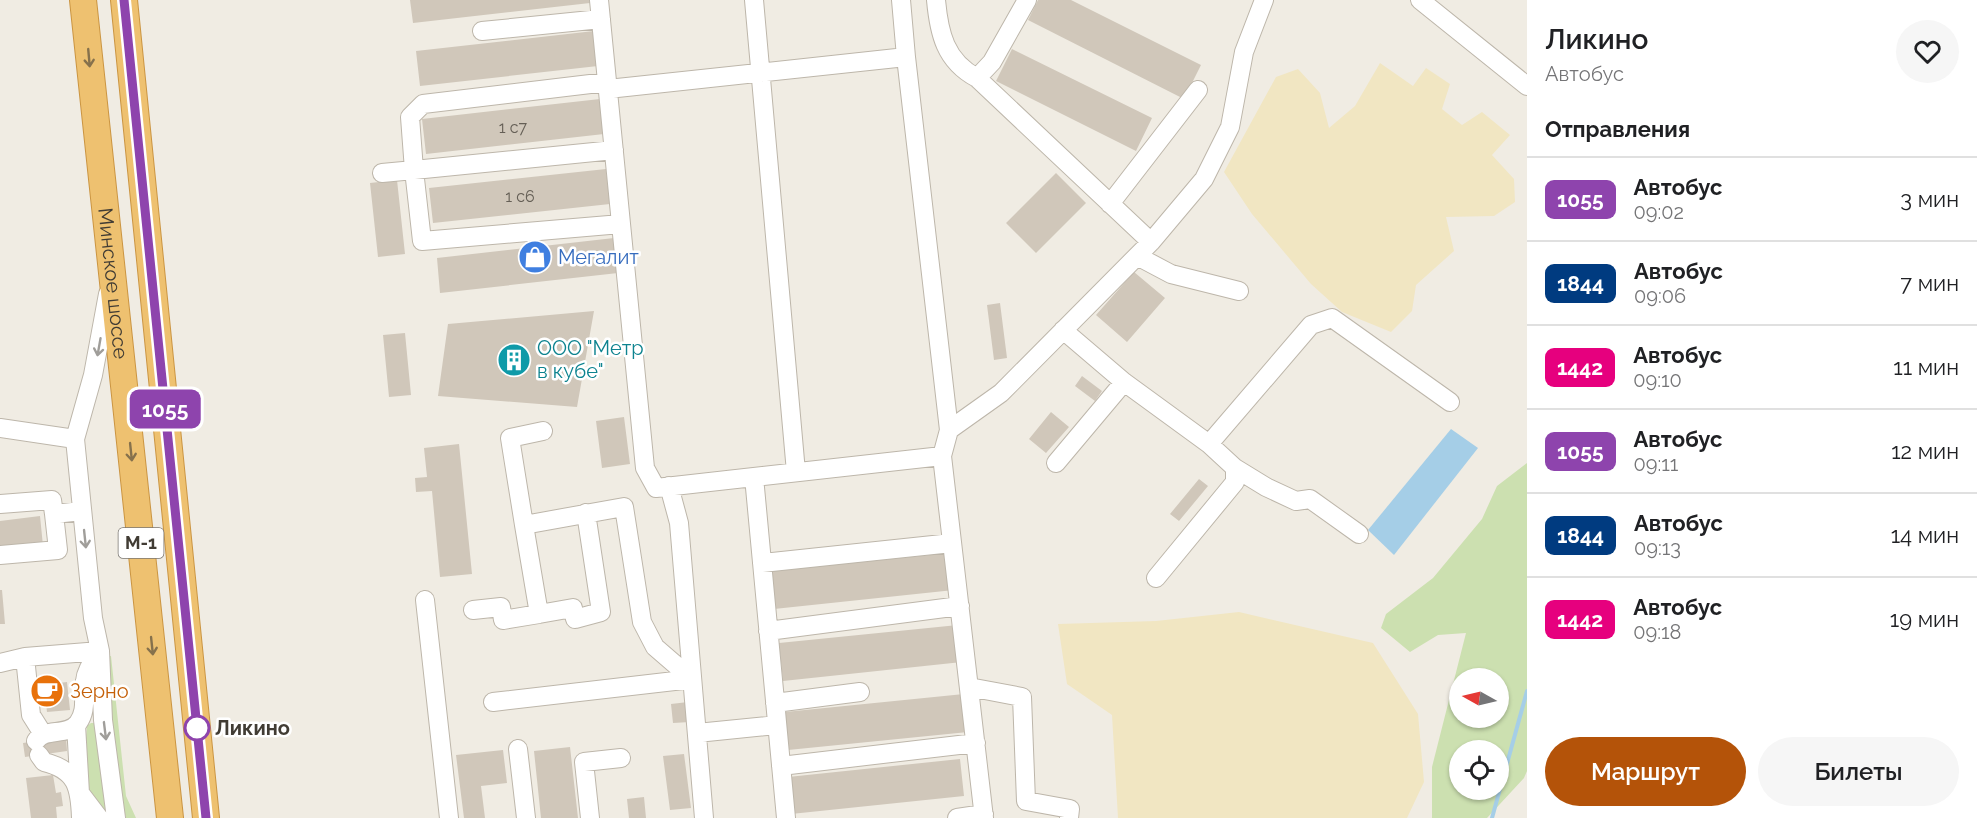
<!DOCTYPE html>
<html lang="ru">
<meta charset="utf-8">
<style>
:root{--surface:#fff;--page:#f6f6f6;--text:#202124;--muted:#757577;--line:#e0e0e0;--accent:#b45309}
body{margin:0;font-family:Raleway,sans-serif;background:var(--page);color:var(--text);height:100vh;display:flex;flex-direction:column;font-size:22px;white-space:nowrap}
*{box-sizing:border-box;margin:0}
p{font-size:20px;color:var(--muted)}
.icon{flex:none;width:33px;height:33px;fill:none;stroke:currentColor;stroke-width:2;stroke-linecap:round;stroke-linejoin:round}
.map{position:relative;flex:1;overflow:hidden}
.side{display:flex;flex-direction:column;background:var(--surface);width:450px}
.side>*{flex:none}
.badge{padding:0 12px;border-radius:9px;font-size:21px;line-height:39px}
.needle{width:39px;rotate:278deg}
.fabs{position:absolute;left:1449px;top:668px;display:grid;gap:12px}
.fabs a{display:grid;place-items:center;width:60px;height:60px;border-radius:50%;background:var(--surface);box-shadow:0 2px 4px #0004;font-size:30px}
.map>.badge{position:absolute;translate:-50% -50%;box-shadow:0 0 0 3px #fff}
h2{padding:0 18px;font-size:22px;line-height:54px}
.round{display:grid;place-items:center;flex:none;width:63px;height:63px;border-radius:32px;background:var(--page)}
.overview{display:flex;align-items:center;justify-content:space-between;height:102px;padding:0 18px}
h1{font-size:28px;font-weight:600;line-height:45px}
.button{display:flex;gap:12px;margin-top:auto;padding:12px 18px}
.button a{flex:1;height:69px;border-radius:36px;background:var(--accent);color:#fff;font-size:24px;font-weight:600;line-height:69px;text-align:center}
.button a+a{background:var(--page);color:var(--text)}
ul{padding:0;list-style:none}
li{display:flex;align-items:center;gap:18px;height:84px;padding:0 18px;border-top:2px solid var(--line)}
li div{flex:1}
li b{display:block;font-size:22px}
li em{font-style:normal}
li .badge{min-width:66px;font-weight:700;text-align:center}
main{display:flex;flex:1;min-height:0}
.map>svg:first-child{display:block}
.green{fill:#cce0b0;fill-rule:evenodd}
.sand{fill:#f1e6c2}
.water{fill:#a5cee7}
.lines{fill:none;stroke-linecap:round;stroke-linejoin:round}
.stream{stroke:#a5cee7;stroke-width:4}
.building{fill:#d0c7ba}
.minor-casing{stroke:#bdb6aa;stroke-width:20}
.highway-casing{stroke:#cb9542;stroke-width:28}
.minor{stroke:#fff;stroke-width:18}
.highway{stroke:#eec170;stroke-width:26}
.oneway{stroke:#86714c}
.oneway2{stroke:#a09e9a}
.line-casing{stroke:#fff;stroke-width:14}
.line{stroke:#8e44ad;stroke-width:9}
.stop-dot{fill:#fff;stroke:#8e44ad;stroke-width:3}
.labels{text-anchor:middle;stroke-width:5;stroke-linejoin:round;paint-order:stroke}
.number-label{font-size:16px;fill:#655f56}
.shield{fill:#fff;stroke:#7a7671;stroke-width:1.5}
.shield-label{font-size:18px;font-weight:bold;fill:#413c34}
.shop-label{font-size:20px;fill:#366cbe;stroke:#fff;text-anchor:start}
.street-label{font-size:20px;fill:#413c34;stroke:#fff}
.culture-label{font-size:20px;fill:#0d838f;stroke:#fff;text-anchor:start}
.food-label{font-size:20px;fill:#c56008;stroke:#fff;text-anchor:start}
.stop-label{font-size:20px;font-weight:bold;fill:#413c34;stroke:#fff;text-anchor:start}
</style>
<main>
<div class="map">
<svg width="1527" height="818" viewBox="0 0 1527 818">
<rect width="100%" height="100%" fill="#f0ece3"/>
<!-- green -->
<path class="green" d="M 1527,463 L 1527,771 L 1524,778 L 1487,818 L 1432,818 L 1432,767 L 1466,633 L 1438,635 L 1410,652 L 1381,628 L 1386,614 L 1433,578 L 1482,519 L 1497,486 ZM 1460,678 L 1498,678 L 1498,717 L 1460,717 ZM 1460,750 L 1498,750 L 1498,789 L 1460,789 Z
M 111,656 L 126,796 L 136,818 L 126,818 L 120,796 L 105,657 Z
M 91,723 L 96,723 L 108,815 C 103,811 97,807 94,802 C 82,780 85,750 87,726 Z"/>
<!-- sand -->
<path class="sand" d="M 1380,63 L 1413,86 L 1426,68 L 1450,84 L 1442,109 L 1462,125 L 1482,112 L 1510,135 L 1492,155 L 1514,179 L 1515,202 L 1494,216 L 1446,217 L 1454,251 L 1416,285 L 1412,311 L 1391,332 L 1342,312 L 1311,284 L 1252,214 L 1224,172 L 1276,77 L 1298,69 L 1320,93 L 1329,128 L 1355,106 Z
M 1239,612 L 1373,643 L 1418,714 L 1424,782 L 1407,818 L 1118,818 L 1112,715 L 1067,684 L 1058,624 L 1156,621 Z"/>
<!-- water -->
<path class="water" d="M 1451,429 L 1478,448 L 1394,555 L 1368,530 Z"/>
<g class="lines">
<!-- stream -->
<path class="stream" d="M 1492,818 L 1527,691"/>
</g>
<!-- building -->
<path class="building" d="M 410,0 L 590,0 L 590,3 L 413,23 Z
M 1038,0 L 1071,0 L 1201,65 L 1184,99 L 1028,20 Z
M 594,31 L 598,66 L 420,86 L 416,51 Z
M 1012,49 L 1152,118 L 1136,151 L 996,81 Z
M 600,99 L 604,134 L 426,154 L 422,119 Z
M 606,169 L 610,204 L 433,223 L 429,188 Z
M 1056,173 L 1086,203 L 1036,253 L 1006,223 Z
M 397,180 L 405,254 L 378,257 L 370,183 Z
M 614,238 L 618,273 L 440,293 L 437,258 Z
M 1134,272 L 1165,298 L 1127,342 L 1096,315 Z
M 1000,303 L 1007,358 L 994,360 L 987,305 Z
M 594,311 L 577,407 L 438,396 L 448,324 Z
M 405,333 L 411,395 L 389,397 L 383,335 Z
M 1082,376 L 1102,391 L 1095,401 L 1075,386 Z
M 1051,412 L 1069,427 L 1046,453 L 1029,439 Z
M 624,417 L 630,464 L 602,468 L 596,421 Z
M 459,444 L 472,574 L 440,577 L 432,491 L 416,492 L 415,478 L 427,477 L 424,448 Z
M 1199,479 L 1208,486 L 1179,521 L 1170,514 Z
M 40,516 L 43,546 L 0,551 L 0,521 Z
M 950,553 L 954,590 L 774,609 L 771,571 Z
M 0,590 L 2,590 L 5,624 L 0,624 Z
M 958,625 L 962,662 L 783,681 L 779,643 Z
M 67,682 L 70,710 L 47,712 L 44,685 Z
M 964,694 L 968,732 L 788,750 L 785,712 Z
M 688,702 L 690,722 L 673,723 L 671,704 Z
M 66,737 L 67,751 L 25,757 L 23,743 Z
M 570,747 L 578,818 L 541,818 L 534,751 Z
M 503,750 L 507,783 L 481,786 L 485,818 L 464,818 L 456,755 Z
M 684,754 L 691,808 L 670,810 L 663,756 Z
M 960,759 L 964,796 L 791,814 L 788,777 Z
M 53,775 L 56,793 L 61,792 L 63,806 L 56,807 L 57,818 L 31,818 L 26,778 Z
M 644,797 L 646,818 L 629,818 L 627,799 Z"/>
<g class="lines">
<defs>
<path id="minor" d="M 599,0 L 645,468 L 656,488 L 942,456 L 949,430 L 1001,393 L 1151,242
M 754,0 L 796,472
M 936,0 C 939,33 945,61 977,78 L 992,62 L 1027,0
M 1420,0 L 1527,86
M 482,31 L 601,19
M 906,57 L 949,430
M 977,78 L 1151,242 L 1204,179 L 1230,127 L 1244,52 L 1264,0
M 608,89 L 906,57 L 901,0
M 614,150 L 414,170 L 422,241 L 621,224
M 382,173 L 414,170 L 410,117 L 423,104 L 607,82
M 1110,204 L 1198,90
M 1137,256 L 1171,274 L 1239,291
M 108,294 L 93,375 L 75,439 L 93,618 L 100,651 L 103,720 L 116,818
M 1063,330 L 1124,382 L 1209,444 L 1311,325 L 1332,318 L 1450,402
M 0,428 L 75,439
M 942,456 L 984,818
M 1056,463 L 1124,382
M 1235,468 L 1266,487 L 1296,501 L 1310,499 L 1359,534
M 754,477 L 786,818
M 669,486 L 679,523 L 704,818
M 0,504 L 52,500 L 54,514 L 82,511
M 524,525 L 510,438 L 543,431
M 0,555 L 58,550 L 54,514
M 762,563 L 952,543
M 1156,578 L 1235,482 L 1235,468 L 1209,444
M 425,600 L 449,818
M 473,610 L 501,607 L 503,620 L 539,614 L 524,525 L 624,507 L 642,622 L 655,647 L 692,679
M 539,614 L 573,608 L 575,619 L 601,612 L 586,513
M 768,631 L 960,606
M 25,657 L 31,715 L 43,734
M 0,663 L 25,657 L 100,651
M 969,687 L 1022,697 L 1026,801 L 1070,809 L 1069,818
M 493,702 L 692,679
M 775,703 L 860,692
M 76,725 L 80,793 L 99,818
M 697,733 L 777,725
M 36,741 C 44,727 67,737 78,723 C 88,709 82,696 85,681 C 86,669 94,661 100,651
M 518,749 L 526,818
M 39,755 L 44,762 C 77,770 80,788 81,818
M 781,766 L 976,743
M 590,818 L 584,762 L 621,758
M 957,818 L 984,814"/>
<g id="highway">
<path id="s1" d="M 83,0 L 170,818"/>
<path d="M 124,0 L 206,818"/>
</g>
</defs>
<!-- minor casing -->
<use href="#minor" class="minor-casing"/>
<!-- highway casing -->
<use href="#highway" class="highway-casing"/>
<!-- minor -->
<use href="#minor" class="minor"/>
<!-- highway -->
<use href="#highway" class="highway"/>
</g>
<!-- one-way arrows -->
<defs><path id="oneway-shaft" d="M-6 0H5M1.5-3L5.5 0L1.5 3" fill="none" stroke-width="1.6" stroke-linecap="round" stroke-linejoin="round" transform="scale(1.5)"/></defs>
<g class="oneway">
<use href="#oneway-shaft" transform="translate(89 58) rotate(85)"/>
<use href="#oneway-shaft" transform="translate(131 452) rotate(84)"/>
<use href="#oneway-shaft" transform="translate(152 646) rotate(84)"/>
</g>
<g class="oneway2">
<use href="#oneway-shaft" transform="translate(99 347) rotate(100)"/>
<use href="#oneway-shaft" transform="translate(85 539) rotate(84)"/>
<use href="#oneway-shaft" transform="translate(105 731) rotate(83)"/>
</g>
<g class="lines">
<defs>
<path id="line" d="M 124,0 L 206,818"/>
</defs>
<!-- line casing -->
<use href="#line" class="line-casing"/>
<!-- line -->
<use href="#line" class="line"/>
</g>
<!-- icons -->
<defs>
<symbol id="shop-disc" viewBox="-11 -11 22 22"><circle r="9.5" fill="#3f7fe0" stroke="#fff"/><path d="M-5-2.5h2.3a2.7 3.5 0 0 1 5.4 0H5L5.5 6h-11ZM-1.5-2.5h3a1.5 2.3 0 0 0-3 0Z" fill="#fff"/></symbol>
<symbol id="building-disc" viewBox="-11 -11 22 22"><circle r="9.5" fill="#0f9aa8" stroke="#fff"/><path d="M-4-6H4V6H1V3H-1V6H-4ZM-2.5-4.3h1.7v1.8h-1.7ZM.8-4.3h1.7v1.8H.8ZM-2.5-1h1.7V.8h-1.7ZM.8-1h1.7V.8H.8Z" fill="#fff"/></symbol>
<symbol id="cafe-disc" viewBox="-11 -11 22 22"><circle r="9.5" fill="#e8710a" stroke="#fff"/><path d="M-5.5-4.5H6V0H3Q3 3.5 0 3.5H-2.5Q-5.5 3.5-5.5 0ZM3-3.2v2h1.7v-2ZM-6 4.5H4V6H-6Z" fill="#fff"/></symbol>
</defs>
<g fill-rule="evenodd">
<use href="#shop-disc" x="516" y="238" width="38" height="38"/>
<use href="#building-disc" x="495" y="341" width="38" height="38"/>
<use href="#cafe-disc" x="28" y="672" width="38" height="38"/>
</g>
<!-- markers -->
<circle class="stop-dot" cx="197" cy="728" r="12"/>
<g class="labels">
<!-- number labels -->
<g class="number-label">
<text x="513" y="133">1 с7</text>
<text x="520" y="202">1 с6</text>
</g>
<!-- shield labels -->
<rect class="shield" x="118.5" y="528" width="45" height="30" rx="4.5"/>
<g class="shield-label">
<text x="141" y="549">М-1</text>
</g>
<!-- shop labels -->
<g class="shop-label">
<text x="558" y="264">Мегалит</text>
</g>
<!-- street labels -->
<g class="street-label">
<text dy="7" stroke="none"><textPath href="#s1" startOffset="285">Минское шоссе</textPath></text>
</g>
<!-- culture labels -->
<g class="culture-label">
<text x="537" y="355">ООО "Метр<tspan x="537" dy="23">в кубе"</tspan></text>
</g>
<!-- food labels -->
<g class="food-label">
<text x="70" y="698">Зерно</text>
</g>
<!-- stop labels -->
<g class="stop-label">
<text x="215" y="735">Ликино</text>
</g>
</g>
</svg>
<div class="fabs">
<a><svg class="needle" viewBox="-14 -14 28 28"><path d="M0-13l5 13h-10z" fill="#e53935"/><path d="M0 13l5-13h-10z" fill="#757577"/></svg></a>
<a><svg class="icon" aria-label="locate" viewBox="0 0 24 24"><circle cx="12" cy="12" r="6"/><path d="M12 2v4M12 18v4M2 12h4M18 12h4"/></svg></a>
</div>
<b class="badge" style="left:165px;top:409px;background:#8e44ad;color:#fff">1055</b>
</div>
<section class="side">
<div class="overview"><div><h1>Ликино</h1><p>Автобус</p></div><a class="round"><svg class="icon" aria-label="heart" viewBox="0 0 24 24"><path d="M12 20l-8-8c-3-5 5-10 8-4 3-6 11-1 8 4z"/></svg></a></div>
<h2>Отправления</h2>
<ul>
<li><span class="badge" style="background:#8e44ad;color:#fff">1055</span><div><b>Автобус</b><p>09:02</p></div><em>3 мин</em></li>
<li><span class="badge" style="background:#003b80;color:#fff">1844</span><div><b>Автобус</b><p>09:06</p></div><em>7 мин</em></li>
<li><span class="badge" style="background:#e6007e;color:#fff">1442</span><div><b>Автобус</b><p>09:10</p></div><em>11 мин</em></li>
<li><span class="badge" style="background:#8e44ad;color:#fff">1055</span><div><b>Автобус</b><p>09:11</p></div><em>12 мин</em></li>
<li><span class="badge" style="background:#003b80;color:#fff">1844</span><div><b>Автобус</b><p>09:13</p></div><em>14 мин</em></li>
<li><span class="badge" style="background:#e6007e;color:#fff">1442</span><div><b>Автобус</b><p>09:18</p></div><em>19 мин</em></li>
</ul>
<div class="button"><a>Маршрут</a><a>Билеты</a></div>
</section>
</main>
